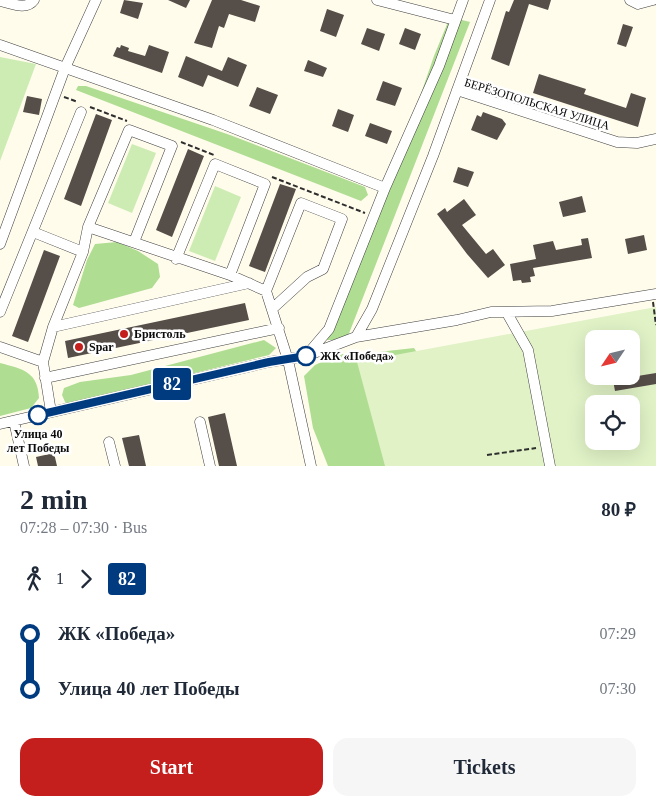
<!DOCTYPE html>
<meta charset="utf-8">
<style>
:root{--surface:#fff;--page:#f6f6f7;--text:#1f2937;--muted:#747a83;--accent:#c41e1d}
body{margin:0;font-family:"Times New Roman",serif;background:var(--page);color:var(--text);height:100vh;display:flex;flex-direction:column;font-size:19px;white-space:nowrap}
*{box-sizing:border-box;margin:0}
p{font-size:16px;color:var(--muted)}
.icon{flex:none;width:28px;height:28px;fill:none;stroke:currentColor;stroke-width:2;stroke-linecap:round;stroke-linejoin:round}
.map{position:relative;height:466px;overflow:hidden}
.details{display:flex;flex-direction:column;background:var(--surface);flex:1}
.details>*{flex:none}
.badge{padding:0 10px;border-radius:4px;font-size:18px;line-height:32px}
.needle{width:32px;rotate:235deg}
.tools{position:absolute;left:585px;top:330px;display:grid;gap:10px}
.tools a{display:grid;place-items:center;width:55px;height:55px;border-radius:10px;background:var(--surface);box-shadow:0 5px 20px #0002;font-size:25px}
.map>.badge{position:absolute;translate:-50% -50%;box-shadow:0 0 0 2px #fff}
.legs{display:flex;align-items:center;gap:8px;height:55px;padding:0 20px;font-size:16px}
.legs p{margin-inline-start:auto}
.summary{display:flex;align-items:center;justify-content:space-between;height:85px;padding:0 20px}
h1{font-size:28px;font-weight:800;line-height:38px}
.button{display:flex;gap:10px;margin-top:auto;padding:10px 20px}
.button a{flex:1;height:58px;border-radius:15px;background:var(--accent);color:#fff;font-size:20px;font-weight:800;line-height:58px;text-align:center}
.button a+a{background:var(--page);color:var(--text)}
ul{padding:0 20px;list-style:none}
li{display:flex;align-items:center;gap:18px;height:55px;font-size:19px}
li i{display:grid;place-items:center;width:8px;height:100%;margin:0 6px;background:currentColor}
li i::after{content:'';width:12px;height:12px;margin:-6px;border:4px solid;border-radius:50%;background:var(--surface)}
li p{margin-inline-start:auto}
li:first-child i{background:linear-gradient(#0000 50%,currentColor 0)}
li:last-child i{background:linear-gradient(currentColor 50%,#0000 0)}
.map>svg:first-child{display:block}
.green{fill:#cdecb3}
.forest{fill:#afdd92}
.pitch{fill:#e0f2c6;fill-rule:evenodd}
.building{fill:#564e48}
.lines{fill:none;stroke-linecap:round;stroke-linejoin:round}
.minor-casing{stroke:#3f3f3f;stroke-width:11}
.path{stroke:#2e2e2e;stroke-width:2;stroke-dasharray:5 2.5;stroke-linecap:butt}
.minor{stroke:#fff;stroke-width:10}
.line-1-casing{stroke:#fff;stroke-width:11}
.line-1{stroke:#003b80;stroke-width:8}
.poi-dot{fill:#c41e1d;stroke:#fff;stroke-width:2}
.stop-1-dot{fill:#fff;stroke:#003b80;stroke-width:2.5}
.labels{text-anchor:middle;stroke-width:5;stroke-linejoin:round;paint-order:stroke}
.street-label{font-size:12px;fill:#0c0c0c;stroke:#fff}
.poi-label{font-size:12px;font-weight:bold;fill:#0c0c0c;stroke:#fff;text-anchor:start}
.stop-label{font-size:12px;font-weight:bold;fill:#0c0c0c;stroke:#fff;text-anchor:start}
</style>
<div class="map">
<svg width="656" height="466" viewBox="0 0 656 466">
<rect width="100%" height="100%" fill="#fffcec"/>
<!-- green -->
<path class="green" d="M 0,57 L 36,64 L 0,161 Z
M 132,144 L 156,153 L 132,213 L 108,203 Z
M 215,186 L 241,197 L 215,261 L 189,251 Z"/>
<!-- forest -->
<path class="forest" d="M 450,17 L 470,22 L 348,336 L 336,340 L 327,340 L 387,192 L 434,56 Z
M 78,86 L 86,86 L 230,135 L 365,187 L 368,195 L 361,201 L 76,90 Z
M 117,242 L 138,251 L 158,264 L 160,277 L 152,288 L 79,308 L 73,305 L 87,260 L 95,244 Z
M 264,340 L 276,348 L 269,355 L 66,404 L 62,395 L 64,388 L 80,382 L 131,375 Z
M 414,348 L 431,374 L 467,466 L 328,466 L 313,428 L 304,376 L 315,365 L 339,354 L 360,354 Z
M 0,363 C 23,369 38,372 39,398 L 31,408 L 0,416 Z"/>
<!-- pitch -->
<path class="pitch" d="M 656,307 L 656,466 L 385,466 L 357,362 ZM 594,339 L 631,339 L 631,376 L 594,376 ZM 594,404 L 631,404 L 631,441 L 594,441 Z"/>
<!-- building -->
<path class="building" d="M 124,0 L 143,3 L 138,19 L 120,13 Z
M 168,0 L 190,0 L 186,8 Z
M 212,0 L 241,0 L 260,6 L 255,22 L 229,14 L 224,28 L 219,26 L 212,48 L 194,43 Z
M 514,0 L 551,0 L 548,10 L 529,4 L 509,66 L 491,59 L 506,11 L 509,12 Z
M 327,9 L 344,15 L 336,37 L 320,31 Z
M 623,24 L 633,27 L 626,47 L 617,44 Z
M 367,28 L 385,34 L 379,51 L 361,44 Z
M 405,28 L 421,34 L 415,50 L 399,44 Z
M 121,45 L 129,48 L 128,51 L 145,56 L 149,45 L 169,52 L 162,73 L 113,56 L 117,47 L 120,48 Z
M 186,56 L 222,71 L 228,57 L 247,65 L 238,87 L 208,75 L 203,87 L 178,77 Z
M 308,60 L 327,68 L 323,77 L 304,71 Z
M 539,74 L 586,89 L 584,94 L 626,108 L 631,93 L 646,98 L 638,127 L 533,93 Z
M 383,81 L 402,88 L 395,106 L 376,100 Z
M 257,87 L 278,95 L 270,114 L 249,106 Z
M 27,96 L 42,99 L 39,115 L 23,112 Z
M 338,109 L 354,115 L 348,132 L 332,126 Z
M 483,112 L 502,119 L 506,124 L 497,140 L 471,130 L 477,115 L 481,117 Z
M 96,114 L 112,120 L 81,206 L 64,199 Z
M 370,123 L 392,131 L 387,144 L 365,136 Z
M 188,149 L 204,156 L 172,237 L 156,230 Z
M 458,167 L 474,172 L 468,187 L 453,182 Z
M 280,184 L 296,189 L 265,272 L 249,266 Z
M 582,196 L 586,212 L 563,217 L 559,202 Z
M 464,199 L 476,215 L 462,225 L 486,254 L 493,249 L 505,265 L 488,278 L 467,254 L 437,214 L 445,208 L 447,212 Z
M 644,235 L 647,250 L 628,254 L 625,239 Z
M 588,238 L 592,258 L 533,268 L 535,276 L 530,277 L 531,282 L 522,283 L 521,280 L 513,281 L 510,264 L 536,259 L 533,245 L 553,241 L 556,250 L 582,245 L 581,239 Z
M 44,250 L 60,256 L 28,342 L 12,336 Z
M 245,303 L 249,320 L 68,358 L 65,341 Z
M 656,373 L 656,384 L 615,391 L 613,380 Z
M 225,413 L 237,466 L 219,466 L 208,417 Z
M 139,435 L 146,466 L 129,466 L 122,438 Z
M 54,453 L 57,466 L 38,466 L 36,457 Z"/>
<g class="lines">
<defs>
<path id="minor" d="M 377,0 L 455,20
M 630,0 L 638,4 L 653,0
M 0,1 C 11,3 26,11 34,0
M 0,45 L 213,120 L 385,188
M 457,90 L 617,142 L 637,143 L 656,139
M 88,227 L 230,275 L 266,291 L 288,360 L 311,466
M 33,232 L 83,252
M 0,244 L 65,68 L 96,0
M 176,259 L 215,164 L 265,184 L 230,275
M 266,291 L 301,203 L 342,219 L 323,269 L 307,277 L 272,309
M 0,312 L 81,112
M 507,313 L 528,350 L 550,466
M 53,327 L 249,283
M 356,337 L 372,309 L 433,156 L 490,0
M 0,347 L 43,362 L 51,412
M 306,356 L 329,329 L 385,188 L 439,66 L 463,0
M 43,362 L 53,327 L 83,252 L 88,227 L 129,130 L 172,146 L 134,242
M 45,378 L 279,328
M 14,421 L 24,466
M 200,422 L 210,466
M 0,424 L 269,362 L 306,356 L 356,337 L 457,320 L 491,312 L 552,311 L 656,294
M 109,442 L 115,466"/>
</defs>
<!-- minor casing -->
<use href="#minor" class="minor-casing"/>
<!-- path -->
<path class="path" d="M 64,97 L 78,102
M 90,107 L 127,121
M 181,142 L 214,155
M 272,177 L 365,213
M 653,302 L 656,325
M 487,455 L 536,448"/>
<!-- minor -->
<use href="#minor" class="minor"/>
</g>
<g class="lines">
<defs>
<path id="line-1" d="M 38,415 L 269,362 L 306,356"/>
</defs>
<!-- line-1 casing -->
<use href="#line-1" class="line-1-casing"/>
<!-- line-1 -->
<use href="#line-1" class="line-1"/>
</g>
<!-- markers -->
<g class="poi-dot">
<circle cx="124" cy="334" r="5"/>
<circle cx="79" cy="347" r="5"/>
</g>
<g class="stop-1-dot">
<circle cx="306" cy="356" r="9"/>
<circle cx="38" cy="415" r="9"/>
</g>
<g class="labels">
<!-- street labels -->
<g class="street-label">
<text transform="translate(537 104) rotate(17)" y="4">БЕРЁЗОПОЛЬСКАЯ УЛИЦА</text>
</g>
<!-- poi labels -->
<g class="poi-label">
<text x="134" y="338">Бристоль</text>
<text x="89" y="351">Spar</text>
</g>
<!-- stop labels -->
<g class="stop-label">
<text x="320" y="360">ЖК «Победа»</text>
<text x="38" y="438" text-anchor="middle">Улица 40<tspan x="38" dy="14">лет Победы</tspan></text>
</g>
</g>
</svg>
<div class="tools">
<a><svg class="needle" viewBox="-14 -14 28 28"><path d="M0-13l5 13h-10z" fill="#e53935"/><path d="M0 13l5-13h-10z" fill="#747a83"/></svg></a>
<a><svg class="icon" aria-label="locate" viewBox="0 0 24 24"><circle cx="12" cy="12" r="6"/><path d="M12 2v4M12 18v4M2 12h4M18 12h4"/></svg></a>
</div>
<b class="badge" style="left:172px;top:384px;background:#003b80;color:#fff">82</b>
</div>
<section class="details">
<div class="summary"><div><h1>2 min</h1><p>07:28 – 07:30 · Bus</p></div><b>80 ₽</b></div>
<div class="legs"><svg class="icon" aria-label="walk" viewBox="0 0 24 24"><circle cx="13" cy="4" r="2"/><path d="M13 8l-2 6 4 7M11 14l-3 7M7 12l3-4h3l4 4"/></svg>1<svg class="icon" aria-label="forward" viewBox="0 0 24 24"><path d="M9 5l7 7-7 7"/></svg><b class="badge" style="background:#003b80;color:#fff">82</b></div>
<ul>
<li><i style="color:#003b80"></i><b>ЖК «Победа»</b><p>07:29</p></li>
<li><i style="color:#003b80"></i><b>Улица 40 лет Победы</b><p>07:30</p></li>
</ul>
<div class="button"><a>Start</a><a>Tickets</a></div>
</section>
